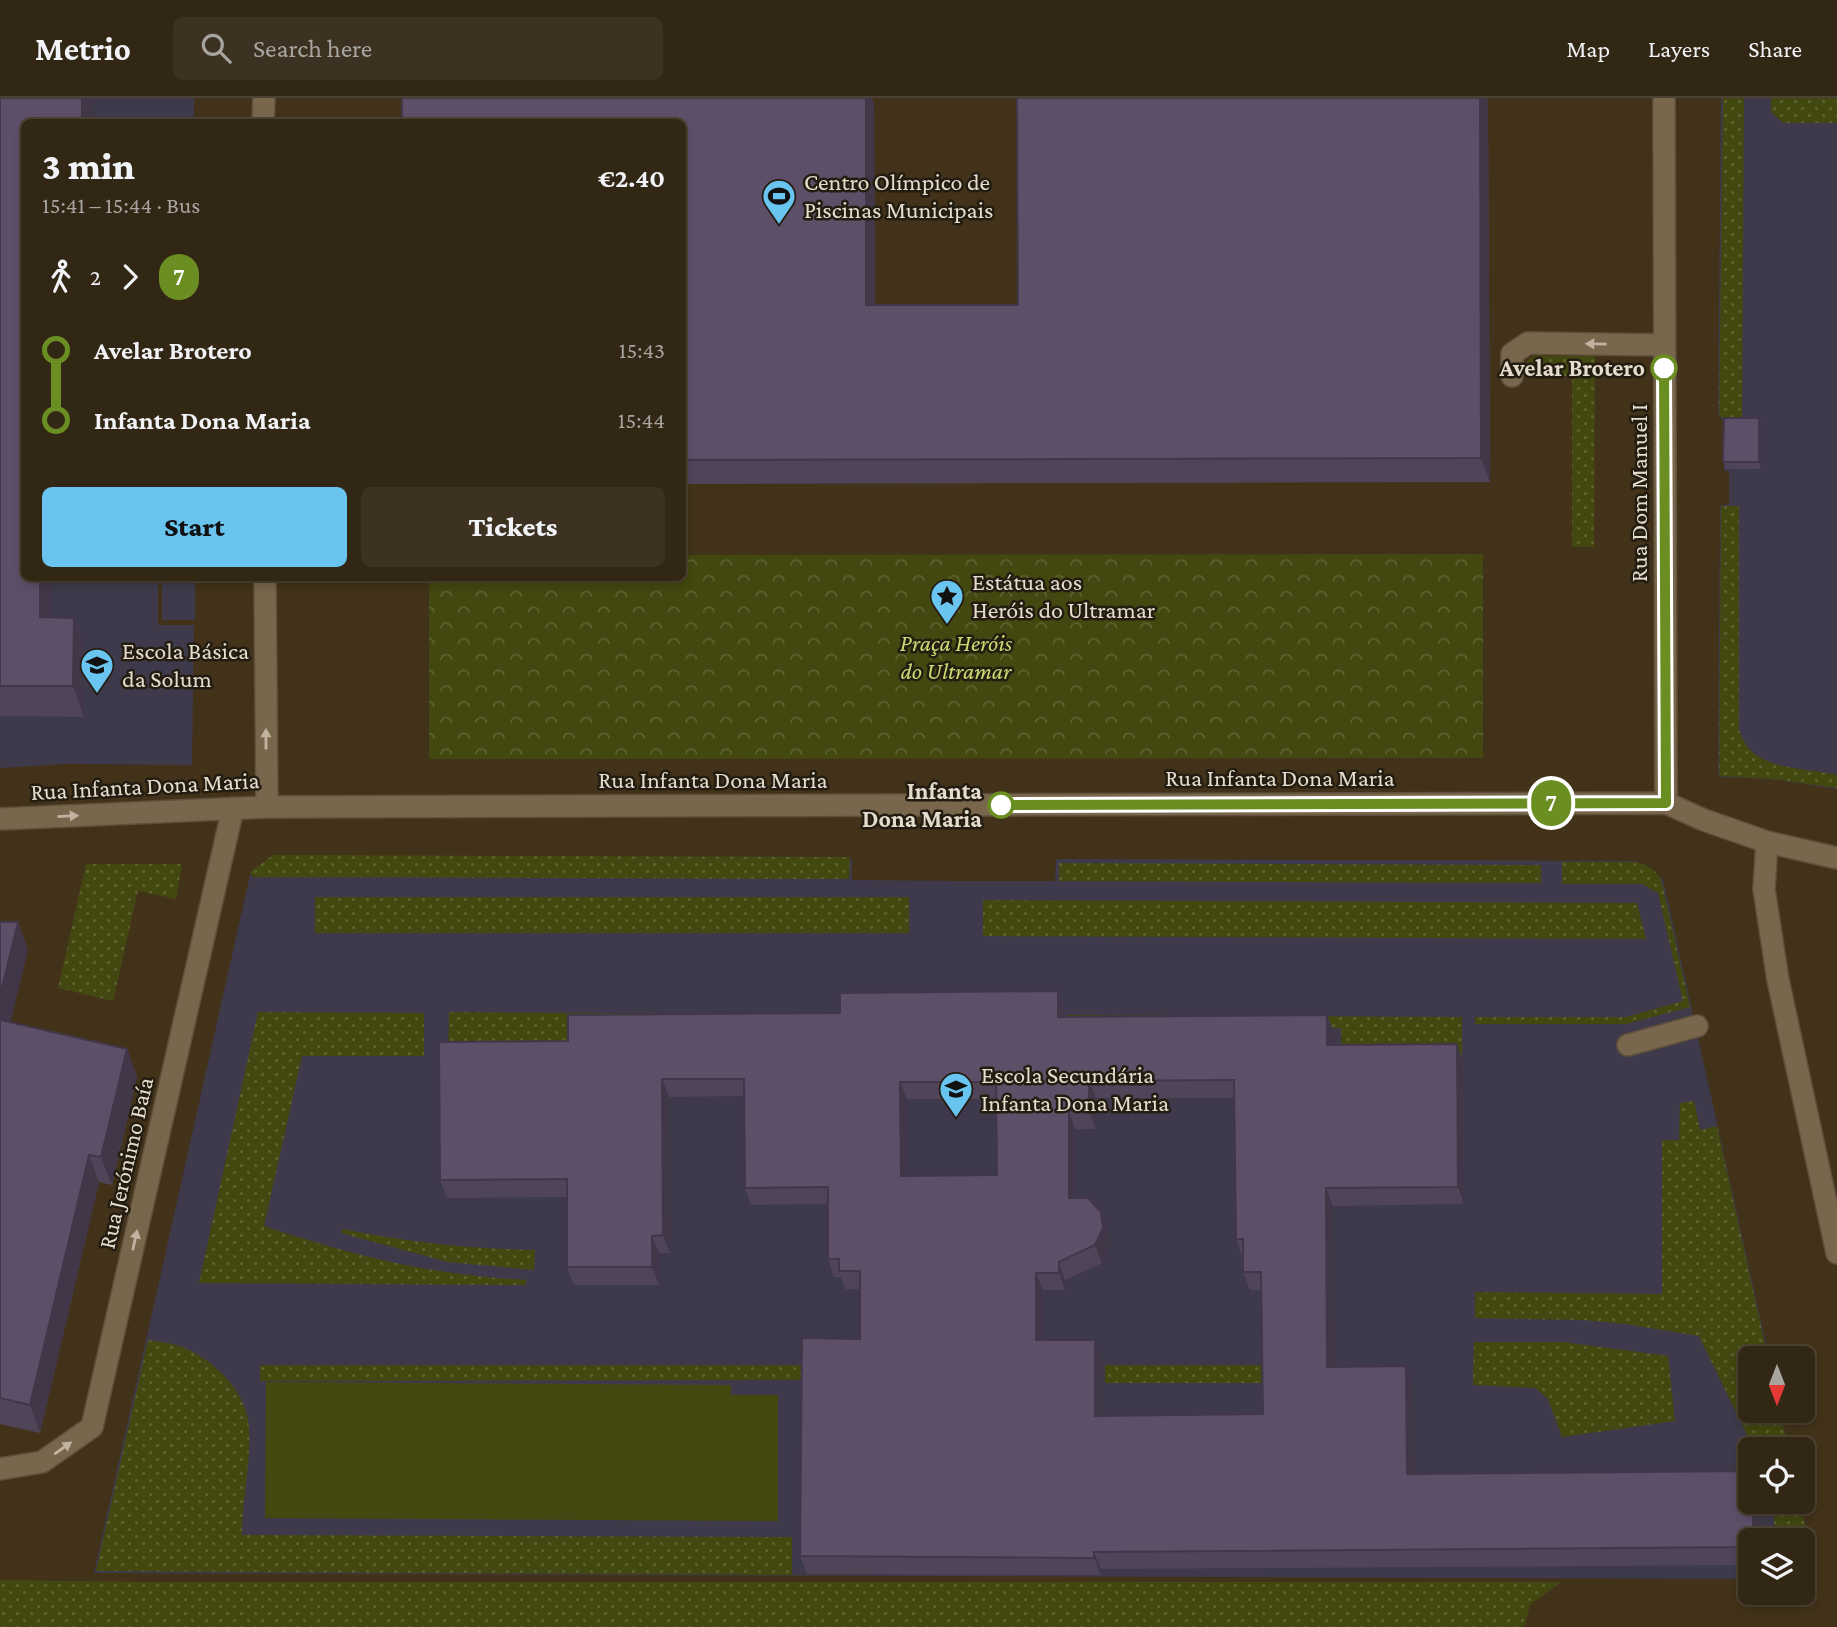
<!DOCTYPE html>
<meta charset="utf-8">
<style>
:root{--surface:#322614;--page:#3d3222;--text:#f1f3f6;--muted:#a8a5a0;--line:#4d4334;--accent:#69c4f0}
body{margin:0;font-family:"Crimson Pro",serif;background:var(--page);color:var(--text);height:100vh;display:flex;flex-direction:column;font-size:26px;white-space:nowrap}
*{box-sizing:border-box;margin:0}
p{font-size:23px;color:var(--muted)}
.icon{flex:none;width:38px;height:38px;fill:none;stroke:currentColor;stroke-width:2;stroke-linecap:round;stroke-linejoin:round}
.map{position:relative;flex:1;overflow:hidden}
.drawer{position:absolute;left:21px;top:21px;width:665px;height:462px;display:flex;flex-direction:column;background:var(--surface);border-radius:10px;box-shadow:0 4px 10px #0003,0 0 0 2px var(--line)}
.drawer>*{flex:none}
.badge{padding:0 14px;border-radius:23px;font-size:24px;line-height:46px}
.needle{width:46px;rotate:180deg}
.controls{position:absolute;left:1738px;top:1248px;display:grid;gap:14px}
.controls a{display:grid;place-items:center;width:77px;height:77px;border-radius:10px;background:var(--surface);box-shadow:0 4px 10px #0003,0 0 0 2px var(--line);font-size:35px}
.map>.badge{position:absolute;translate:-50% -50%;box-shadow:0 0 0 4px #fff}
.legs{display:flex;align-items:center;gap:10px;height:77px;padding:0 21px;font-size:23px}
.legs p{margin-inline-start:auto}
.overview{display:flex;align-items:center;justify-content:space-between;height:119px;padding:0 21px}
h1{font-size:38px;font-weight:800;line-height:52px}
.action{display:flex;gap:14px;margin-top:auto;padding:14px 21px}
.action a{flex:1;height:80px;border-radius:10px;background:var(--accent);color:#111;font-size:28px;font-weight:800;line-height:80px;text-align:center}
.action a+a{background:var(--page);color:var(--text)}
ul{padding:0 21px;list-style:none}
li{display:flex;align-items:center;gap:24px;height:70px;font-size:26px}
li i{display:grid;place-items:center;width:10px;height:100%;margin:0 9px;background:currentColor}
li i::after{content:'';width:18px;height:18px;margin:-9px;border:5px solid;border-radius:50%;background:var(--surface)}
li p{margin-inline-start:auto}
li:first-child i{background:linear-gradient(#0000 50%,currentColor 0)}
li:last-child i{background:linear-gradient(currentColor 50%,#0000 0)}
header{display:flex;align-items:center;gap:42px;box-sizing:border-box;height:98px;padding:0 35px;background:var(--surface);border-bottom:2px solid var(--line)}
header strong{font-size:33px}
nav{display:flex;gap:38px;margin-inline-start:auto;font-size:24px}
.search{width:490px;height:63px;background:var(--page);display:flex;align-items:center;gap:18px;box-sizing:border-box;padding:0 24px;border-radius:10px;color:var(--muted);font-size:26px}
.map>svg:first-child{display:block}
.education{fill:#3f3a4b}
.grass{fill:url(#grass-dots)}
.park{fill:url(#park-crowns)}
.garden{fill:#42480f}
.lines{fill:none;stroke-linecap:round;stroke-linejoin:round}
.lane-casing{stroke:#5e503b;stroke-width:24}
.street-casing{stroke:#5e503b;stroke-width:24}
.lane{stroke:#79674d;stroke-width:21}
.street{stroke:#79674d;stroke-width:21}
.wall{fill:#504459;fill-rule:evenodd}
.shaded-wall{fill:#413749}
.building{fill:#5d4f68;stroke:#413749;stroke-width:2;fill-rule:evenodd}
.oneway{fill:#c0b3a0}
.line-1-casing{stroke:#fff;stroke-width:16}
.line-1{stroke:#6b8e23;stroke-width:10}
.stop-1-dot{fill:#fff;stroke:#6b8e23;stroke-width:3.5}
.labels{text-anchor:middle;stroke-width:5;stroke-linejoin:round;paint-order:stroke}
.poi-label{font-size:24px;fill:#e6dccd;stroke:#231c11;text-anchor:start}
.stop-label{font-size:24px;font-weight:bold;fill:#e6dccd;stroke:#231c11;text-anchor:end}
.street-label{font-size:24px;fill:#e6dccd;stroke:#231c11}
.park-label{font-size:24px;font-style:italic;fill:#ccdb71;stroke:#231c11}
</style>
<header>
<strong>Metrio</strong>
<div class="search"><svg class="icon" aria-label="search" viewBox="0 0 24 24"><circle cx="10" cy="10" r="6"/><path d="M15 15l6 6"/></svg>Search here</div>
<nav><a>Map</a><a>Layers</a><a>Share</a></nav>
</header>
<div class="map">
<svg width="1837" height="1529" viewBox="0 0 1837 1529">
<defs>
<pattern id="grass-dots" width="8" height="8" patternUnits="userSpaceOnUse" patternTransform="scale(1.75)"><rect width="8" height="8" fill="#42480f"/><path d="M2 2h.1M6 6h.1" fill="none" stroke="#5d6231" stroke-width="1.8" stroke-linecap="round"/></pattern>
<pattern id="park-crowns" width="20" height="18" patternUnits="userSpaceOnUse" patternTransform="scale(1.75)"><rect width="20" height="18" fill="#42480f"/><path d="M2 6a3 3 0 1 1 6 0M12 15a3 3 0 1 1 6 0" fill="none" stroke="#5d6231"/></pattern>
</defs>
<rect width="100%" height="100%" fill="#42321a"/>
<!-- education -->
<path class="education" d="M 0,0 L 194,0 L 194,24 L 24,24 Z
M 1721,0 L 1837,0 L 1837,691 L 1772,681 L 1718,679 L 1720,408 L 1729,406 L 1729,373 L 1724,373 L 1724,324 L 1718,317 Z
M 0,445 L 24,480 L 158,480 L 158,527 L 194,527 L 192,667 L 66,666 L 0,670 Z
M 162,480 L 195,480 L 195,522 L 162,522 Z
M 273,759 L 852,761 L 852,782 L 958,783 L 1055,783 L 1056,761 L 1636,763 L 1663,781 L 1769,1260 L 1750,1260 L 1750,1312 L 1780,1313 L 1789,1351 L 1750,1351 L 1750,1404 L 1800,1404 L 1812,1454 L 1811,1466 L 1803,1477 L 1802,1442 L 1750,1442 L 1750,1481 L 94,1475 L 250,777 Z"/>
<!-- grass -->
<path class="grass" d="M 1723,0 L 1744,0 L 1742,323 L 1726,323 L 1719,317 Z
M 1771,0 L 1837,0 L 1837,25 L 1783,25 L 1771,14 Z
M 1534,258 L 1595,258 L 1594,449 L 1572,449 L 1572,278 L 1522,278 L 1527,263 Z
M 1721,408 L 1739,408 L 1739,632 C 1741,636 1743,643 1746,647 C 1765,673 1809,670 1837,677 L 1837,690 L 1772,681 L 1719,678 Z
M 273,757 L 850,759 L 849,781 L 253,779 L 250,774 Z
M 1562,764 L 1636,764 C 1648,767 1654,771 1661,781 L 1690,909 L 1626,926 L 1475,926 L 1475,919 L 1626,919 L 1683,903 L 1658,795 L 1642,786 L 1562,786 Z
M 1059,765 L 1541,767 L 1541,785 L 1059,783 Z
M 86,766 L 182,766 L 176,801 L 138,793 L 113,903 L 58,890 Z
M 315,799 L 909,799 L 909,835 L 315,835 Z
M 983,802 L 1637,805 L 1646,841 L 983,838 Z
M 258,914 L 424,915 L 424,958 L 302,958 L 264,1128 C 354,1158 431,1177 526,1182 L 526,1187 L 199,1185 Z
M 449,914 L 843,917 L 569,958 L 448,957 Z
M 1067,917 L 1462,919 L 1462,961 L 1342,961 L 1341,930 L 1067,929 Z
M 1694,1003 L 1700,1032 L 1717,1028 L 1768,1260 L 1750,1260 L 1750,1312 L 1780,1313 L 1788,1351 L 1754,1351 L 1699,1238 L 1625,1226 L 1582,1222 L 1475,1220 L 1475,1194 L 1662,1196 L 1662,1042 L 1679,1042 L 1680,1005 Z
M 343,1131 C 407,1144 470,1151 535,1152 L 534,1172 L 448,1164 L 341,1135 Z
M 148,1242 C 160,1244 174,1245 185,1250 C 216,1264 247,1294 249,1330 C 251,1365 242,1402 242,1437 L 792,1439 L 792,1477 L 96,1473 Z
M 1474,1244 L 1563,1244 L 1668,1258 L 1675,1323 L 1562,1339 L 1548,1301 L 1535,1290 L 1473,1287 Z
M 260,1267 L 801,1267 L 801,1282 L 260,1283 Z
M 1105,1267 L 1266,1267 L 1266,1285 L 1105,1285 Z
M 1774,1404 L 1799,1404 C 1804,1426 1818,1456 1803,1475 L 1802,1442 L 1774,1442 Z
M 0,1482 L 137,1484 L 1561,1484 L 1530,1507 L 1525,1528 L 1522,1529 L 0,1529 Z"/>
<!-- park -->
<path class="park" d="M 1483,456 L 1483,660 L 429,661 L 429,480 L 682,480 L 683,457 Z"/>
<!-- garden -->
<path class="garden" d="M 266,1284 L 731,1287 L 731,1297 L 778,1297 L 778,1423 L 265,1420 Z"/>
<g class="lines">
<defs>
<path id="lane" d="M 1512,278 L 1512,256 L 1528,245 L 1664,247
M 1628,947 L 1697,928"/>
<path id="street" d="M 1664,0 L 1666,705
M 263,24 L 264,0
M 265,480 L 267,709
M 0,721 L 267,709 L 1666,705 L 1704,722 L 1767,744 L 1837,760
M 1767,744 L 1764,791 L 1778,882 L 1837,1155
M 0,1371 L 42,1364 L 92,1329 L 233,710"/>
</defs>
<!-- lane casing -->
<use href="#lane" class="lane-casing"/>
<!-- street casing -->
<use href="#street" class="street-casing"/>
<!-- lane -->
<use href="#lane" class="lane"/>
<!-- street -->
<use href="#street" class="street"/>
</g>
<!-- wall -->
<path class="wall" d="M 0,0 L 93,0 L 93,24 L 24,24 L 24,480 L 52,480 L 51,519 L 74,520 L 85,550 L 84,619 L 0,618 Z
M 1488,5 L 1490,384 L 682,386 L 682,24 L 874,6 L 875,207 L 1018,207 Z
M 1759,320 L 1761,327 L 1761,371 L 1726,371 L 1723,364 Z
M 0,824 L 28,851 L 10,924 L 127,951 L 137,979 L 112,1087 L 99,1084 L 40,1335 L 0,1326 Z
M 1064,910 L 1064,919 L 1327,917 L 1334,934 L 1334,947 L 1457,946 L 1463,963 L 1464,1106 L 1333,1108 L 1334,1269 L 1406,1268 L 1413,1285 L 1414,1376 L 1759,1404 L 1759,1442 L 1750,1442 L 1750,1467 L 1101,1471 L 1101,1477 L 807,1476 L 800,1458 L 860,1241 L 860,1191 L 845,1191 L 841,1179 L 834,1179 L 828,1161 L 828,1106 L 751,1107 L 745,1090 L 744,998 L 669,999 L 670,1155 L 659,1155 L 659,1187 L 574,1187 L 567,1169 L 567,1099 L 447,1100 L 440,1082 L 568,943 L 840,915 ZM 1096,1000 L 1235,1000 L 1236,1141 L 1242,1158 L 1243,1158 L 1243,1174 L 1250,1192 L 1262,1192 L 1263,1316 L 1101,1318 L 1102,1260 L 1043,1242 L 1043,1192 L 1065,1192 L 1065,1182 L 1102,1165 L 1110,1147 L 1108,1132 L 1101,1114 L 1075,1100 L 1075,1031 L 1096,1031 ZM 907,1001 L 996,1001 L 997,1077 L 907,1078 Z"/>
<!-- shaded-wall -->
<path class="shaded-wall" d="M 82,0 L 93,0 L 93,24 L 82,24 Z
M 866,0 L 872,0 L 874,6 L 875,231 L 866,207 Z
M 1480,0 L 1487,0 L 1488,5 L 1490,384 L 1481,360 Z
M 1759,320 L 1761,327 L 1761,371 L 1759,364 Z
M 40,480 L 52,480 L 51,549 L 40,519 Z
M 74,520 L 85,550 L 84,619 L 73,588 Z
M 18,824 L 28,851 L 5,948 L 0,935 L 0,898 Z
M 1058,893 L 1064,910 L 1064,936 L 1058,919 Z
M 1327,917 L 1334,934 L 1334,964 L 1327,947 Z
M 1457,946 L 1463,963 L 1464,1106 L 1458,1089 Z
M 127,951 L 137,979 L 112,1087 L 101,1059 Z
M 662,981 L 669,999 L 670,1155 L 663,1137 Z
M 1089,983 L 1096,1000 L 1096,1031 L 1089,1013 Z
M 900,984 L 907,1001 L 907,1096 L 901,1078 Z
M 1069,1013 L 1075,1031 L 1075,1118 L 1069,1100 Z
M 89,1057 L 99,1084 L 40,1335 L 30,1307 Z
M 1326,1090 L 1333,1108 L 1334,1286 L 1327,1269 Z
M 1101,1114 L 1108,1132 L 1110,1147 L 1102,1165 L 1095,1147 Z
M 652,1138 L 659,1155 L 659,1187 L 652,1169 Z
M 1059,1164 L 1065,1182 L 1065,1192 L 1059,1175 Z
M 1036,1175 L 1043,1192 L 1043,1259 L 1036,1242 Z
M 1095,1242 L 1102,1260 L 1101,1335 L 1095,1318 Z
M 1406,1268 L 1413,1285 L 1414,1393 L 1407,1376 Z
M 1753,1404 L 1759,1404 L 1759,1442 L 1753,1442 Z
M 1094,1454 L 1101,1471 L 1101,1477 L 1094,1460 Z"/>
<!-- building -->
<path class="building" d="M 0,0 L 82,0 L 82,24 L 24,24 L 24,480 L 40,480 L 40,519 L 74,520 L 73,588 L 0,588 Z
M 402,0 L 866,0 L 866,207 L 1018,207 L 1017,0 L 1480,0 L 1481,360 L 682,362 L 682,24 L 402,24 Z
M 1724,320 L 1759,320 L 1759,364 L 1723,364 Z
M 0,824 L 18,824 L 0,898 Z
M 1058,893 L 1058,919 L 1327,917 L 1327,947 L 1457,946 L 1458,1089 L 1326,1090 L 1327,1269 L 1406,1268 L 1407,1376 L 1750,1373 L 1750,1404 L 1753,1404 L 1753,1442 L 1750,1442 L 1750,1449 L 1094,1454 L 1094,1460 L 800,1458 L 802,1240 L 860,1241 L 860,1173 L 839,1173 L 839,1161 L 828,1161 L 828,1089 L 745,1090 L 744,981 L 662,981 L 663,1137 L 652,1138 L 652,1169 L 567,1169 L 567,1081 L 440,1082 L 439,944 L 568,943 L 568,917 L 840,915 L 840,895 ZM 1234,982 L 1236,1141 L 1243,1141 L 1243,1174 L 1261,1174 L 1263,1316 L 1095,1318 L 1095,1242 L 1036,1242 L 1036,1175 L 1059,1175 L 1059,1164 L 1095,1147 L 1103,1130 L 1101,1114 L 1088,1100 L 1069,1100 L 1069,1013 L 1089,1013 L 1089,983 ZM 900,984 L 996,984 L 997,1077 L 901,1078 Z
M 0,922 L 127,951 L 101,1059 L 89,1057 L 30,1307 L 0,1300 Z"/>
<!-- one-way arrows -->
<defs><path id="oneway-solid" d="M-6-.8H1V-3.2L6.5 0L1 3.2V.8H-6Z" transform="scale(1.75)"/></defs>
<g class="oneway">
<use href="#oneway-solid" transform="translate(1596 246) rotate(-179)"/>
<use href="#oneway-solid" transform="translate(266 641) rotate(-90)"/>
<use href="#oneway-solid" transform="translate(68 718) rotate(-3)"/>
<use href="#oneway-solid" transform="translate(135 1142) rotate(-77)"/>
<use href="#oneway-solid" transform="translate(63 1350) rotate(-35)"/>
</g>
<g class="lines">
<defs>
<path id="line-1" d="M 1001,707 L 1666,705 L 1664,270"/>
</defs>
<!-- line-1 casing -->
<use href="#line-1" class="line-1-casing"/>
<!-- line-1 -->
<use href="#line-1" class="line-1"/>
</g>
<!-- icons -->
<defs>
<symbol id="stadium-pin" viewBox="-11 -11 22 30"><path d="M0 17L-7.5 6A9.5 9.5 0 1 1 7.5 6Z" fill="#69c4f0" stroke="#231c11"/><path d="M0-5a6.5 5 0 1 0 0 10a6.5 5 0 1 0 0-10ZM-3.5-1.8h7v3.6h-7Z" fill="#111"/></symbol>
<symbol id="sight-pin" viewBox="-11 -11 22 30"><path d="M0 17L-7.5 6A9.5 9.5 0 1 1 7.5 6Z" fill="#69c4f0" stroke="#231c11"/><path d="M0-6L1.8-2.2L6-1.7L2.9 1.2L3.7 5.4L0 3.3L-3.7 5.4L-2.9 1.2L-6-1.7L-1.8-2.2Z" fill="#111"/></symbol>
<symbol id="school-pin" viewBox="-11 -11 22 30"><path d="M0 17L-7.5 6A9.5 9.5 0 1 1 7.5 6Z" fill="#69c4f0" stroke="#231c11"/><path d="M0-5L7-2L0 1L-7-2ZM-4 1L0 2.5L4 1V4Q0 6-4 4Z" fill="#111"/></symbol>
</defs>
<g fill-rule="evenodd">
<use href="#stadium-pin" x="760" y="79" width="38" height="52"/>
<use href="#sight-pin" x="928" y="479" width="38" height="52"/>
<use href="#school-pin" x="78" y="548" width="38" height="52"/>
<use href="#school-pin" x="937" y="972" width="38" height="52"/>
</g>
<!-- markers -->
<g class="stop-1-dot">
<circle cx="1664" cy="270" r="12"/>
<circle cx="1001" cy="707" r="12"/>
</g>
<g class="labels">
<!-- poi labels -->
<g class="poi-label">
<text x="804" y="92">Centro Olímpico de<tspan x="804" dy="28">Piscinas Municipais</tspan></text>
<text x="972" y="492">Estátua aos<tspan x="972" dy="28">Heróis do Ultramar</tspan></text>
<text x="122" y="561">Escola Básica<tspan x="122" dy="28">da Solum</tspan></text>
<text x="981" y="985">Escola Secundária<tspan x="981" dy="28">Infanta Dona Maria</tspan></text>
</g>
<!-- stop labels -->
<g class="stop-label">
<text x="1645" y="278">Avelar Brotero</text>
<text x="982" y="701">Infanta<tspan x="982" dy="28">Dona Maria</tspan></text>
</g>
<!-- street labels -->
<g class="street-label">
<text transform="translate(1639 395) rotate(-90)" y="8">Rua Dom Manuel I</text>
<text x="1280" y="688">Rua Infanta Dona Maria</text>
<text x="713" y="690">Rua Infanta Dona Maria</text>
<text transform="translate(145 688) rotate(-3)" y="8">Rua Infanta Dona Maria</text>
<text transform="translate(126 1065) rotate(-77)" y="8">Rua Jerónimo Baía</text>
</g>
<!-- park labels -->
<g class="park-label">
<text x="956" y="553">Praça Heróis<tspan x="956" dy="28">do Ultramar</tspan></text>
</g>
</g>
</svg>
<div class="controls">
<a><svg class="needle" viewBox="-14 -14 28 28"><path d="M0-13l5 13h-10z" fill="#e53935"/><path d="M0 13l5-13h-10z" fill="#a8a5a0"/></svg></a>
<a><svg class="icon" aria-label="locate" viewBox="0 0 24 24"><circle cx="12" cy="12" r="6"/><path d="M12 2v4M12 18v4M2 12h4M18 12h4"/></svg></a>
<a><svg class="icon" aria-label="layers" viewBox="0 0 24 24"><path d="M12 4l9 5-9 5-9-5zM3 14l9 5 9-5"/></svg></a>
</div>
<b class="badge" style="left:1551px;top:705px;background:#6b8e23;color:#fff">7</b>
<section class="drawer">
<div class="overview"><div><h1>3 min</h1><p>15:41 – 15:44 · Bus</p></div><b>€2.40</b></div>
<div class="legs"><svg class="icon" aria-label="walk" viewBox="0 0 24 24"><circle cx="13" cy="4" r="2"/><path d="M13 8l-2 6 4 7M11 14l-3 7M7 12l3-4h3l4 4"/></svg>2<svg class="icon" aria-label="forward" viewBox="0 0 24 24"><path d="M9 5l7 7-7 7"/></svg><b class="badge" style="background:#6b8e23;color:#fff">7</b></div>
<ul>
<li><i style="color:#6b8e23"></i><b>Avelar Brotero</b><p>15:43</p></li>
<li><i style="color:#6b8e23"></i><b>Infanta Dona Maria</b><p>15:44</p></li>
</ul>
<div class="action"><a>Start</a><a>Tickets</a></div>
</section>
</div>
